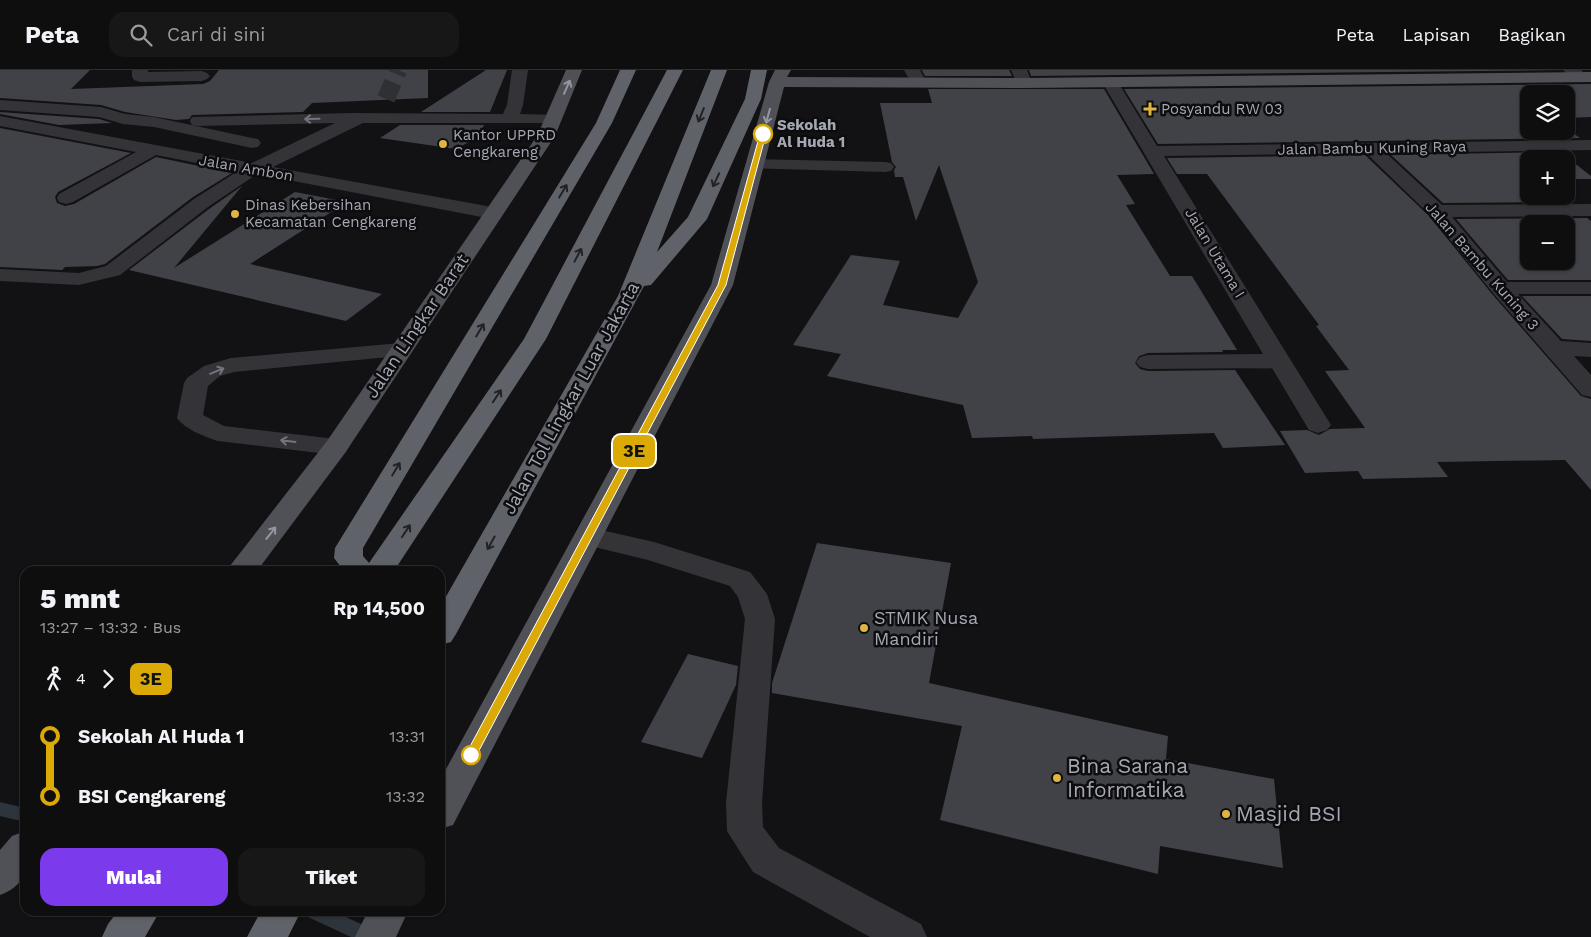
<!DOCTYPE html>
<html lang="id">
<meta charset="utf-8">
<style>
:root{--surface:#0e0e0f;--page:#171718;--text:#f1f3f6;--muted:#9b9c9e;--line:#2e2e2f;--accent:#7c3aed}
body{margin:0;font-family:"Work Sans",sans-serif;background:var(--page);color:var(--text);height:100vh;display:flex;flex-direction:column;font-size:19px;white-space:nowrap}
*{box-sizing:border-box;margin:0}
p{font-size:16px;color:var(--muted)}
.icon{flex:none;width:28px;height:28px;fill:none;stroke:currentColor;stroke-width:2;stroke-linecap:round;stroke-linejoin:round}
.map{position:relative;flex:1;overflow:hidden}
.details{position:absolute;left:20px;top:496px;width:425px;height:350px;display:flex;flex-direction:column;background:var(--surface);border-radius:15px;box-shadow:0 1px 4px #0004,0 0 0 1px var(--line)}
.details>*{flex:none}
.badge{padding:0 10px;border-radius:8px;font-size:18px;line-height:32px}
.controls{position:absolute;left:1520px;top:15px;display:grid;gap:10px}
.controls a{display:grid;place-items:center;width:55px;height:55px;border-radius:10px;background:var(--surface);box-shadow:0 1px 4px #0004,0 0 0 1px var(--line);font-size:25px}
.map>.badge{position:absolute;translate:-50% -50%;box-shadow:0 0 0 2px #fff}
.legs{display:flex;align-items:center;gap:8px;height:55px;padding:0 20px;font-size:16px}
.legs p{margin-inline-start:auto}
.head{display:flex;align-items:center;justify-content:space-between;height:85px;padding:0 20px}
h1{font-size:28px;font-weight:800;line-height:38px}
.cta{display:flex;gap:10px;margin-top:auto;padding:10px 20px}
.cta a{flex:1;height:58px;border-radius:15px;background:var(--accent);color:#fff;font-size:20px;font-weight:800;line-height:58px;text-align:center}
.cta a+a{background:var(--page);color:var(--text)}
ul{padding:0 20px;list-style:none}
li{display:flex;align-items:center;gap:18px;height:60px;font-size:19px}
li i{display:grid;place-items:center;width:8px;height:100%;margin:0 6px;background:currentColor}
li i::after{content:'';width:12px;height:12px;margin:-6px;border:4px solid;border-radius:50%;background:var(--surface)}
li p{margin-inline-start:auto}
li:first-child i{background:linear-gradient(#0000 50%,currentColor 0)}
li:last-child i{background:linear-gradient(currentColor 50%,#0000 0)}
header{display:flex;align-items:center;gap:30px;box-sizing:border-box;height:70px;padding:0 25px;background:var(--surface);border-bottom:1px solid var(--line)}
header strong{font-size:24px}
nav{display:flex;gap:28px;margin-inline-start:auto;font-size:18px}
.search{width:350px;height:45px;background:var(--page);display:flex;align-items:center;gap:12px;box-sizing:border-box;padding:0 18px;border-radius:15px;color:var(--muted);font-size:19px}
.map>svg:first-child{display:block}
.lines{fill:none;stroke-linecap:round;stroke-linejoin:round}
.stream{fill:#2d343b;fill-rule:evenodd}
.building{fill:#414247;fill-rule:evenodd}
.minor-tunnel{stroke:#2f3034;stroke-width:18;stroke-dasharray:18 9;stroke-linecap:butt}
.minor{fill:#343438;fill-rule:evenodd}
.major{fill:#505157;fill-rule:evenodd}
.highway{fill:#606269;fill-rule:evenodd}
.oneway{stroke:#9497a1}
.oneway2{stroke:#222226}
.oneway3{stroke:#72747c}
.line-1{fill:#dbaa07;stroke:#fff}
.poi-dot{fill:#dfb43f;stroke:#0d0d0f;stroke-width:2}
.stop-1-dot{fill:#fff;stroke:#dbaa07;stroke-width:2.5}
.labels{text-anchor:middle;stroke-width:5;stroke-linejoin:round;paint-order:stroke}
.far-poi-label{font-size:15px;fill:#a5a8b3;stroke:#0d0d0f;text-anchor:start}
.far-stop-label{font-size:15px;font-weight:bold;fill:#a5a8b3;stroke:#0d0d0f;text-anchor:start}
.far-street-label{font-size:15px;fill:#a5a8b3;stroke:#0d0d0f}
.street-label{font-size:18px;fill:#a5a8b3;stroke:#0d0d0f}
.poi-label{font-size:18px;fill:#a5a8b3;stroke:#0d0d0f;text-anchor:start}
.near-poi-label{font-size:21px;fill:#a5a8b3;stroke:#0d0d0f;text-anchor:start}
</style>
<header>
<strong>Peta</strong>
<div class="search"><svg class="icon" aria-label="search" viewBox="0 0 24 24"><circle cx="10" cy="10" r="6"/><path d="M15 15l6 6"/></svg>Cari di sini</div>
<nav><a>Peta</a><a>Lapisan</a><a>Bagikan</a></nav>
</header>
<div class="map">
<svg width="1591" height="867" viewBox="0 0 1591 867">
<rect width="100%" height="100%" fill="#121214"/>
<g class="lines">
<!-- stream -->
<path class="stream" d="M 0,732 L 25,738 L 25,752 L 0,746 Z
M 305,841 L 333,841 L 376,861 L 379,867 L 351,867 L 308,847 Z"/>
</g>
<!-- building -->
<path class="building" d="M 0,0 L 90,0 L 71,19 L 203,14 L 210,11 L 219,0 L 428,0 L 428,28 L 312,33 L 303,42 L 192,45 L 189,49 L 176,50 L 125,42 L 101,35 L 0,28 Z
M 486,0 L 507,0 L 490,42 L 421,42 Z
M 922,0 L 1009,0 L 1012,6 L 925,6 Z
M 1029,0 L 1561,0 L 1031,6 Z
M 1591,14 L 1591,47 L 1566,48 L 1566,24 L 1529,24 L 1529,61 L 1566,61 L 1566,58 L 1580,68 L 1158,74 L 1124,19 Z
M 928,19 L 1104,19 L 1154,104 L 1117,105 L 1135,134 L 1126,135 L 1170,206 L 1192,206 L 1237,280 L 1222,280 L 1223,282 L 1148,283 L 1139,286 L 1135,293 L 1140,299 L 1148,301 L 1235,300 L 1285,375 L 1223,378 L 1214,363 L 1033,369 L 1032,366 L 972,368 L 963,335 L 827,306 L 841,284 L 793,275 L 851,185 L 900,191 L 883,235 L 958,248 L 978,212 L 939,95 L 916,151 L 903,107 L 895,107 L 894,100 L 896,97 L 892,92 L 880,33 L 932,33 Z
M 0,42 L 99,49 L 112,53 L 59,55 L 0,44 Z
M 400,55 L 484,55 L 480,66 L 456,79 L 380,68 Z
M 0,58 L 131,83 L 58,122 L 55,127 L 57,133 L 65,136 L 74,134 L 156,87 L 232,103 L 193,127 L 105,194 L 97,196 L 65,197 L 62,200 L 0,197 Z
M 1560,82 L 1591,106 L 1591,109 L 1566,109 L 1566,89 L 1529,89 L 1529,126 L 1560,126 L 1568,132 L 1443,133 L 1391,85 Z
M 1365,85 L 1429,146 L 1492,224 L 1581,326 L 1591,329 L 1591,420 L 1565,390 L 1437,392 L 1448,407 L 1363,409 L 1358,401 L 1305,403 L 1280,361 L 1307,360 L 1319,365 L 1330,359 L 1365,358 L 1325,301 L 1349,300 L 1316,256 L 1319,255 L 1207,104 L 1177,104 L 1167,88 Z
M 242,116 L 174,198 L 295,122 L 347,132 L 250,194 L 382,224 L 346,251 L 129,200 L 209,139 Z
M 1587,148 L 1591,151 L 1591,210 L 1508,210 L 1456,149 ZM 1529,154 L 1566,154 L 1566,191 L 1529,191 Z
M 1522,226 L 1591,226 L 1591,271 L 1562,269 Z
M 817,473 L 951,493 L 929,613 L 1168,666 L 1166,689 L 1274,709 L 1283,798 L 1160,776 L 1158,804 L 940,750 L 962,656 L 772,623 L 772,613 Z
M 688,584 L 738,596 L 736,615 L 702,688 L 641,672 Z"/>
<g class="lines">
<!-- minor-tunnel -->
<path class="minor-tunnel" d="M 386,29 L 398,0"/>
<!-- minor -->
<path class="minor" d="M 132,0 L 148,0 L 148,2 L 202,1 L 207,3 L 210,6 L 207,9 L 202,11 L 140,12 L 134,10 L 132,7 Z
M 512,0 L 528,0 L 523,35 L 520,44 L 559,45 L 561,49 L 559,53 L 363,53 L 273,97 L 492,137 L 499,139 L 502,143 L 499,147 L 492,149 L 257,104 L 208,137 L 120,205 L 79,215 L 0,211 L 0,199 L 79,203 L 106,196 L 194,129 L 238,101 L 156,85 L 73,132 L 66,134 L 59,132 L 57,128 L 59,124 L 136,82 L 0,56 L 0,46 L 252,93 L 335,53 L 198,56 L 192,55 L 190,51 L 192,47 L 352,43 L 503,44 L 507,35 Z
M 904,0 L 920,0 L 927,13 L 925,16 L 913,16 Z
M 1011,0 L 1027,0 L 1032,13 L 1030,16 L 1018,16 Z
M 1563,0 L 1581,0 L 1589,7 L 1587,10 L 1575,10 Z
M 1110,7 L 1116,9 L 1157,76 L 1591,70 L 1591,80 L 1386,83 L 1442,135 L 1591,134 L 1591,146 L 1452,147 L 1507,212 L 1591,212 L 1591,224 L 1518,224 L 1561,271 L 1591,273 L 1591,287 L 1574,286 L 1591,305 L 1591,327 L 1582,325 L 1493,223 L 1430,145 L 1366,83 L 1164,86 L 1331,355 L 1327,360 L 1318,363 L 1309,360 L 1272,298 L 1148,299 L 1140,297 L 1136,292 L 1140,287 L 1148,285 L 1263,284 L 1102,12 L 1104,9 Z
M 0,30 L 101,37 L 125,44 L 154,47 L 252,68 L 258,69 L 261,73 L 258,77 L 252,78 L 154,57 L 123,54 L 99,47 L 0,40 Z
M 755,89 L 885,92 L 891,93 L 894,97 L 891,101 L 885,102 L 749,98 L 746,94 L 749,90 Z
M 401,273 L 409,275 L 413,280 L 409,285 L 234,302 L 220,306 L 208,316 L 203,345 L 224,356 L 336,369 L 345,371 L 349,377 L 345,383 L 336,385 L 218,371 C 205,367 185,359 177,348 L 184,313 L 187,308 L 204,296 L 231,288 Z
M 588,457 L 654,472 L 750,502 L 767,524 L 775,549 L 762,733 L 763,757 L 779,778 L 921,854 L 927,867 L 870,867 L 753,802 L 727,761 L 726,733 L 745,549 L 738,527 L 730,516 L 648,490 L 578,473 L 574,466 L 578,459 Z"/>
<!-- major -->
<path class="major" d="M 566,0 L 582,0 L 555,66 L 345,383 L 257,501 L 226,501 L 327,371 L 537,66 Z
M 775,0 L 791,0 L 787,7 L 1024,8 L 1591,2 L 1591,12 L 1024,18 L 784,17 L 733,215 L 453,755 L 440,759 L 440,710 L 711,215 L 769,12 Z
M 25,761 C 25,791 33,813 0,825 L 0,780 L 12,766 Z
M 368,841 L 408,841 L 396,867 L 355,867 Z"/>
<!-- highway -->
<path class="highway" d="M 620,0 L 636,0 L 612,53 L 363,478 L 363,486 L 369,493 L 524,269 L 667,0 L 683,0 L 546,269 L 394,501 L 344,501 L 334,488 L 335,478 L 596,53 Z
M 711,0 L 727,0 L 657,182 L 688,147 L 745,29 L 751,0 L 767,0 L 761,29 L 707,149 L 651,215 L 644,216 L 456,564 L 451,572 L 440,575 L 440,537 L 618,226 Z
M 118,841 L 160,841 L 145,867 L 102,867 L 108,854 Z
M 261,841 L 301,841 L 288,867 L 247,867 Z"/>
</g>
<!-- one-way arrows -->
<defs><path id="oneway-shaft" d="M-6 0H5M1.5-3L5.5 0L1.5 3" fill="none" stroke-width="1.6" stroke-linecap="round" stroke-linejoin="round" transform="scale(1.25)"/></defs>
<g class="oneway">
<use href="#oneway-shaft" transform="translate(567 17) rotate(-66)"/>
<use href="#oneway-shaft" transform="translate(768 46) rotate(105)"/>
<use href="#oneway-shaft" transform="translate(271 463) rotate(-52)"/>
</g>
<g class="oneway2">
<use href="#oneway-shaft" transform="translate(701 45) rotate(112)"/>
<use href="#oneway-shaft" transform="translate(716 110) rotate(115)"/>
<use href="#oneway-shaft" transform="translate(563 121) rotate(-59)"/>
<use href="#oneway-shaft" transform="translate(578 185) rotate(-62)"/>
<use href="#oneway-shaft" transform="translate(480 260) rotate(-59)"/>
<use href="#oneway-shaft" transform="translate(497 326) rotate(-56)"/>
<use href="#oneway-shaft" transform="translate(396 399) rotate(-59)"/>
<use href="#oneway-shaft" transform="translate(406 461) rotate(-56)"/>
<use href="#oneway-shaft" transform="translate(491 473) rotate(119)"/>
</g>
<g class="oneway3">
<use href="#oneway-shaft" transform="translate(312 49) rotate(179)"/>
<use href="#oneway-shaft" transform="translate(217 301) rotate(-22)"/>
<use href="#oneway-shaft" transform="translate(288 371) rotate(-173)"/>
</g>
<!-- line-1 -->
<path class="line-1" d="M 763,62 L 766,64 L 726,215 L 475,688 L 467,688 L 465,685 L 467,682 L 718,215 L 760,64 Z"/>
<!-- markers -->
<g class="poi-dot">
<path d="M1147.5 31.5h5v5h5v5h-5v5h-5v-5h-5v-5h5z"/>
<circle cx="443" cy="74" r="5"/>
<circle cx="235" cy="144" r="5"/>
<circle cx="864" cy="558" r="5"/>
<circle cx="1057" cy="708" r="5"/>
<circle cx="1226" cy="744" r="5"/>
</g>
<g class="stop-1-dot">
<circle cx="763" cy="64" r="9"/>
<circle cx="471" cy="685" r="9"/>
</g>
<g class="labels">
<!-- far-poi labels -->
<g class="far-poi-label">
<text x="1161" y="44">Posyandu RW 03</text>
<text x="453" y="70">Kantor UPPRD<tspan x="453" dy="17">Cengkareng</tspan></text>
<text x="245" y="140">Dinas Kebersihan<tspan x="245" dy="17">Kecamatan Cengkareng</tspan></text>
</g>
<!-- far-stop labels -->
<g class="far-stop-label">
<text x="777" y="60">Sekolah<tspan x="777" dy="17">Al Huda 1</tspan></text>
</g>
<!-- far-street labels -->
<g class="far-street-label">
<text transform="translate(1372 78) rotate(-1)" y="5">Jalan Bambu Kuning Raya</text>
<text transform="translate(246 98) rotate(10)" y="5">Jalan Ambon</text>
<text transform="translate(1215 183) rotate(59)" y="5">Jalan Utama I</text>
<text transform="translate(1482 196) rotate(49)" y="5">Jalan Bambu Kuning 3</text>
</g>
<!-- street labels -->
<g class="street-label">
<text transform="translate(417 256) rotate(-56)" y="6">Jalan Lingkar Barat</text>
<text transform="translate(571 328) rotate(-61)" y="6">Jalan Tol Lingkar Luar Jakarta</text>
</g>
<!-- poi labels -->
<g class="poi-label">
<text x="874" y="554">STMIK Nusa<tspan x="874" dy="21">Mandiri</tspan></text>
</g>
<!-- near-poi labels -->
<g class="near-poi-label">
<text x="1067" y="703">Bina Sarana<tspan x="1067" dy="24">Informatika</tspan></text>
<text x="1236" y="751">Masjid BSI</text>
</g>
</g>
</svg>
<div class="controls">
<a><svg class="icon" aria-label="layers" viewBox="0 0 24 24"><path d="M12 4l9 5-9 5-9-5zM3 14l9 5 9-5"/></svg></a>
<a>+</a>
<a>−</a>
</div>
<b class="badge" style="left:634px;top:381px;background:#dbaa07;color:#111">3E</b>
<section class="details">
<div class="head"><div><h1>5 mnt</h1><p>13:27 – 13:32 · Bus</p></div><b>Rp 14,500</b></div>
<div class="legs"><svg class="icon" aria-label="walk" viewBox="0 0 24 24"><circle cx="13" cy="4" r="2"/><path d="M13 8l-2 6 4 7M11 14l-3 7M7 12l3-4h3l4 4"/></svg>4<svg class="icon" aria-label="forward" viewBox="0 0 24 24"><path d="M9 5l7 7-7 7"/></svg><b class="badge" style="background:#dbaa07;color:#111">3E</b></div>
<ul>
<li><i style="color:#dbaa07"></i><b>Sekolah Al Huda 1</b><p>13:31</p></li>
<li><i style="color:#dbaa07"></i><b>BSI Cengkareng</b><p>13:32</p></li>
</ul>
<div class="cta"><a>Mulai</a><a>Tiket</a></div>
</section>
</div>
